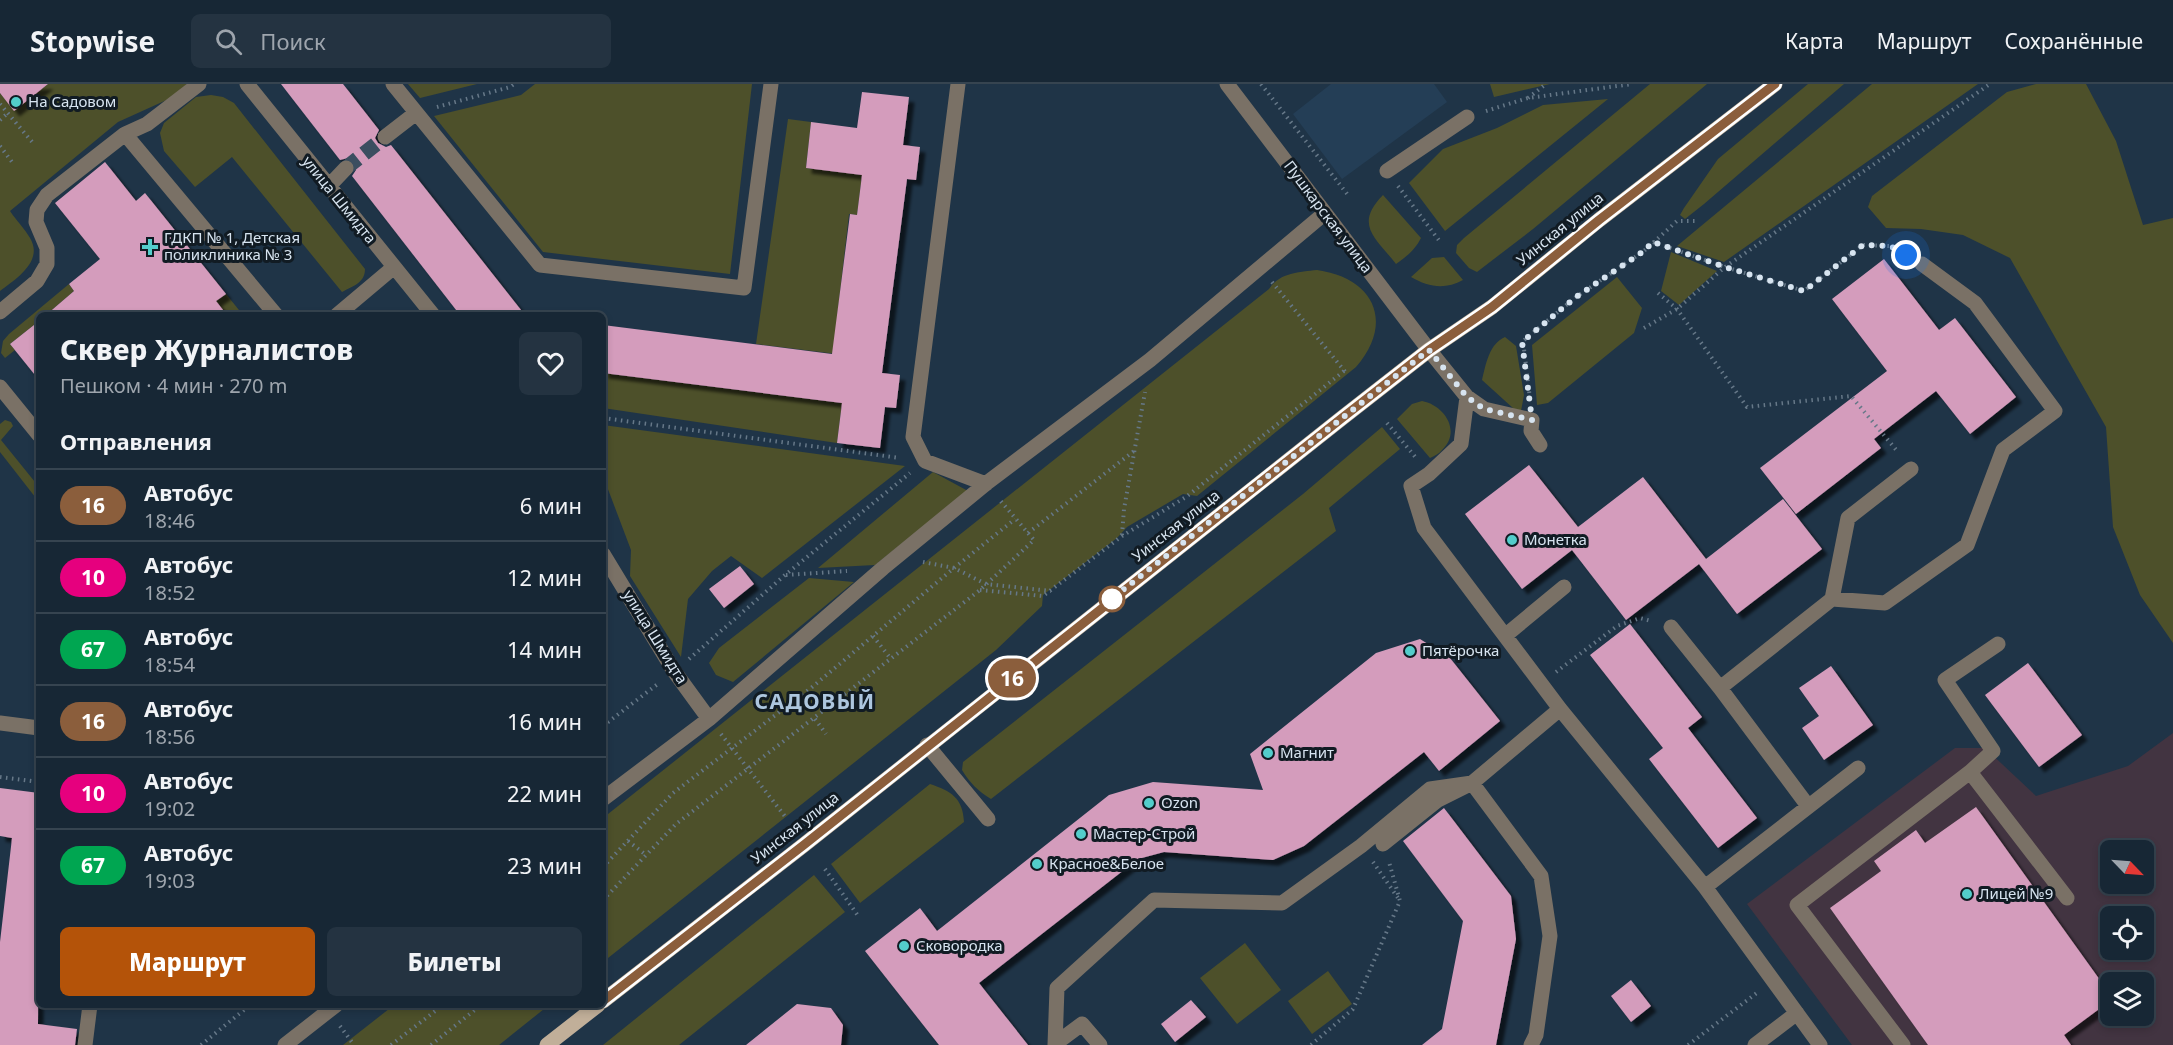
<!DOCTYPE html>
<html lang="ru">
<meta charset="utf-8">
<style>
:root{--surface:#172735;--page:#243341;--text:#f1f3f6;--muted:#9ea5ad;--line:#364450;--accent:#b45309}
body{margin:0;font-family:"Noto Sans",sans-serif;background:var(--page);color:var(--text);height:100vh;display:flex;flex-direction:column;font-size:22px;white-space:nowrap}
*{box-sizing:border-box;margin:0}
p{font-size:20px;color:var(--muted)}
.icon{flex:none;width:33px;height:33px;fill:none;stroke:currentColor;stroke-width:2;stroke-linecap:round;stroke-linejoin:round}
.map{position:relative;flex:1;overflow:hidden}
.panel{position:absolute;left:36px;top:228px;width:570px;height:696px;display:flex;flex-direction:column;background:var(--surface);border-radius:9px;box-shadow:0 3px 9px #0003,0 0 0 2px var(--line)}
.panel>*{flex:none}
.badge{padding:0 12px;border-radius:20px;font-size:21px;line-height:39px}
.needle{width:39px;rotate:115deg}
.tools{position:absolute;left:2100px;top:756px;display:grid;gap:12px}
.tools a{display:grid;place-items:center;width:54px;height:54px;border-radius:9px;background:var(--surface);box-shadow:0 3px 9px #0003,0 0 0 2px var(--line);font-size:30px}
.you{position:absolute;width:30px;height:30px;margin:-15px;border:4px solid #fff;border-radius:50%;background:#1a73e8;box-shadow:0 0 0 9px #1a73e833}
.map>.badge{position:absolute;translate:-50% -50%;box-shadow:0 0 0 3px #fff}
h2{padding:0 24px;font-size:22px;line-height:54px}
.round{display:grid;place-items:center;flex:none;width:63px;height:63px;border-radius:9px;background:var(--page)}
.overview{display:flex;align-items:center;justify-content:space-between;height:102px;padding:0 24px}
h1{font-size:28px;font-weight:800;line-height:45px}
.primary-button{display:flex;gap:12px;margin-top:auto;padding:12px 24px}
.primary-button a{flex:1;height:69px;border-radius:9px;background:var(--accent);color:#fff;font-size:24px;font-weight:800;line-height:69px;text-align:center}
.primary-button a+a{background:var(--page);color:var(--text)}
ul{padding:0;list-style:none}
li{display:flex;align-items:center;gap:18px;height:72px;padding:0 24px;border-top:2px solid var(--line)}
li div{flex:1}
li b{display:block;font-size:22px}
li em{font-style:normal}
li .badge{min-width:66px;font-weight:700;text-align:center}
header{display:flex;align-items:center;gap:36px;box-sizing:border-box;height:84px;padding:0 30px;background:var(--surface);border-bottom:2px solid var(--line)}
header strong{font-size:28px}
nav{display:flex;gap:33px;margin-inline-start:auto;font-size:21px}
.search{width:420px;height:54px;background:var(--page);display:flex;align-items:center;gap:15px;box-sizing:border-box;padding:0 21px;border-radius:9px;color:var(--muted);font-size:22px}
.map>svg:first-child{display:block}
.built{fill:#243e56}
.education{fill:#423441;fill-rule:evenodd}
.green{fill:#4d502a}
.building{fill:#d49cbc;filter:url(#shadow)}
.lines{fill:none;stroke-linecap:round;stroke-linejoin:round}
.minor-tunnel{stroke:#3b4e60;stroke-width:15;stroke-dasharray:15 8;stroke-linecap:butt}
.path{stroke:#667888;stroke-width:4;stroke-dasharray:1.5 4.5;stroke-linecap:butt}
.minor{stroke:#7a7166;stroke-width:15}
.major{stroke:#c1af99;stroke-width:15}
.line-casing{stroke:#fff;stroke-width:14}
.line{stroke:#8b5e3c;stroke-width:9}
.walk{stroke:#d7e4f0;stroke-width:6;stroke-dasharray:0 10.8}
.poi-dot{fill:#53cdcb;stroke:#111b23;stroke-width:2}
.stop-dot{fill:#fff;stroke:#8b5e3c;stroke-width:3}
.labels{text-anchor:middle;stroke-width:6;stroke-linejoin:round;paint-order:stroke}
.poi-label{font-size:15px;fill:#d7e4f0;stroke:#111b23;text-anchor:start}
.street-label{font-size:15px;fill:#d7e4f0;stroke:#111b23}
.district-label{font-size:21px;font-weight:bold;letter-spacing:1.5px;fill:#adc6de;stroke:#111b23}
</style>
<header>
<strong>Stopwise</strong>
<div class="search"><svg class="icon" aria-label="search" viewBox="0 0 24 24"><circle cx="10" cy="10" r="6"/><path d="M15 15l6 6"/></svg>Поиск</div>
<nav><a>Карта</a><a>Маршрут</a><a>Сохранённые</a></nav>
</header>
<div class="map">
<svg width="2173" height="961" viewBox="0 0 2173 961">
<defs>
<filter id="shadow"><feDropShadow dx="5.5" dy="5.5" stdDeviation="1.5" flood-color="#0009"/></filter>
</defs>
<rect width="100%" height="100%" fill="#1f3447"/>
<!-- built -->
<path class="built" d="M 1331,0 L 1434,0 L 1447,18 L 1342,95 L 1293,30 Z"/>
<!-- education -->
<path class="education" d="M 2173,649 L 2173,961 L 1852,961 L 1747,820 L 1955,664 L 1985,664 L 2036,712 L 2128,682 ZM 2110,766 L 2144,766 L 2144,800 L 2110,800 ZM 2110,832 L 2144,832 L 2144,866 L 2110,866 ZM 2110,898 L 2144,898 L 2144,932 L 2110,932 Z"/>
<!-- green -->
<path class="green" d="M 48,0 L 187,0 L 171,14 L 118,38 L 10,127 C 16,136 25,145 30,154 C 44,177 16,195 0,207 L 0,9 L 14,26 Z
M 408,0 L 477,0 L 420,14 Z
M 535,0 L 752,0 L 730,190 L 543,168 L 434,32 L 521,11 Z
M 1490,0 L 1550,0 L 1494,13 Z
M 1650,0 L 1707,0 L 1533,145 L 1477,188 L 1469,184 L 1456,169 L 1457,161 L 1464,154 Z
M 1808,0 L 1844,0 L 1704,120 L 1685,135 L 1680,131 L 1684,124 L 1718,75 Z
M 1872,0 L 1978,0 L 1724,178 L 1677,162 Z
M 2036,0 L 2086,0 L 2116,57 L 2143,141 L 2173,134 L 2173,559 L 2140,511 L 2113,443 L 2106,343 L 2010,174 L 1963,151 L 1921,145 L 1886,144 L 1868,123 L 1872,112 L 2007,8 Z
M 211,11 L 223,13 L 234,19 L 365,185 C 365,199 353,202 342,208 L 232,73 L 195,103 L 164,67 L 160,49 L 164,39 L 196,13 Z
M 1608,15 L 1445,147 L 1409,99 L 1443,65 L 1497,44 L 1543,21 Z
M 788,35 L 811,38 L 806,84 L 862,91 L 857,131 L 849,130 L 837,234 L 837,270 L 756,260 Z
M 1383,111 L 1421,154 C 1415,166 1407,172 1396,180 C 1375,153 1354,141 1383,111 Z
M 1671,168 L 1717,187 L 1679,221 L 1661,207 Z
M 1444,173 L 1463,196 C 1445,206 1428,203 1411,193 L 1432,174 Z
M 1317,186 C 1374,194 1395,238 1356,283 L 1197,412 L 1183,410 L 1127,443 L 1117,454 L 1043,511 L 1042,522 L 996,566 L 603,878 L 603,734 L 1269,205 C 1279,189 1299,188 1317,186 Z
M 1617,193 L 1642,224 L 1634,249 L 1548,319 L 1537,321 L 1532,261 Z
M 69,200 L 74,207 L 46,231 L 39,231 L 39,237 L 10,260 L 15,266 L 5,274 L 1,269 L 3,257 L 9,250 Z
M 226,210 L 243,231 L 227,231 L 216,217 Z
M 1505,253 L 1516,262 L 1524,311 L 1521,327 L 1514,325 L 1482,296 C 1486,280 1489,260 1505,253 Z
M 603,289 L 842,319 L 837,359 L 603,324 Z
M 1422,317 C 1444,321 1462,347 1442,366 C 1439,370 1434,372 1430,374 L 1397,335 L 1412,320 Z
M 5,336 L 11,338 L 13,342 L 1,356 L 39,403 L 39,418 L 0,368 L 0,340 Z
M 603,341 L 905,382 L 762,494 L 731,472 L 712,487 L 688,515 L 681,573 L 630,492 L 631,466 L 603,392 Z
M 1382,343 L 1400,365 L 1329,424 L 1336,447 L 991,715 C 978,707 970,699 962,686 L 963,678 L 1303,410 Z
M 933,388 L 968,407 L 875,481 L 818,484 Z
M 809,494 L 854,498 L 733,598 L 716,591 L 709,579 L 719,564 Z
M 930,700 C 951,707 963,714 964,738 L 860,819 L 831,780 Z
M 814,791 L 845,828 L 679,961 L 603,961 Z
M 1245,859 L 1281,906 L 1237,940 L 1200,894 Z
M 1328,887 L 1352,920 L 1312,950 L 1288,917 Z
M 394,921 L 549,921 L 499,961 L 343,961 Z"/>
<!-- building -->
<path class="building" d="M 0,0 L 48,0 L 14,27 L 0,9 Z
M 281,0 L 343,0 L 379,46 L 375,54 L 378,59 L 386,63 L 391,61 L 525,231 L 460,231 L 352,92 L 356,86 L 353,77 L 348,74 L 340,76 Z
M 862,8 L 909,13 L 903,61 L 920,63 L 916,96 L 907,95 L 882,289 L 900,291 L 896,324 L 885,323 L 880,364 L 837,359 L 842,319 L 603,289 L 603,241 L 832,270 L 850,130 L 857,131 L 862,91 L 806,84 L 811,38 L 857,44 Z
M 105,78 L 136,117 L 145,109 L 226,210 L 216,217 L 227,231 L 46,231 L 74,207 L 69,200 L 100,175 L 55,119 Z
M 1884,175 L 1939,246 L 1955,234 L 2016,313 L 1970,350 L 1936,307 L 1874,355 L 1881,364 L 1796,430 L 1760,384 L 1887,287 L 1832,215 Z
M 39,237 L 39,296 L 10,260 Z
M 1529,381 L 1578,443 L 1643,393 L 1706,475 L 1783,415 L 1822,465 L 1737,530 L 1699,480 L 1626,536 L 1572,466 L 1522,505 L 1465,430 Z
M 740,482 L 754,500 L 724,524 L 709,505 Z
M 1630,540 L 1702,633 L 1688,644 L 1757,734 L 1718,764 L 1649,675 L 1663,664 L 1590,571 Z
M 1420,555 L 1450,574 L 1500,637 L 1439,687 L 1424,668 L 1304,762 L 1273,776 L 1164,768 L 1138,775 L 979,899 L 1028,961 L 939,961 L 865,867 L 920,824 L 937,847 L 1109,711 L 1153,698 L 1263,706 L 1250,670 L 1376,569 Z
M 2028,579 L 2082,651 L 2039,683 L 1985,611 Z
M 1831,582 L 1873,641 L 1824,676 L 1802,644 L 1819,632 L 1799,604 Z
M 0,704 L 39,709 L 38,940 L 77,945 L 75,961 L 0,961 L 0,858 L 12,754 L 0,752 Z
M 1976,723 L 2110,910 L 2110,917 L 2064,951 L 2071,961 L 1928,961 L 1830,824 L 1881,787 L 1874,777 L 1916,746 L 1925,759 Z
M 1444,724 L 1511,812 L 1516,855 L 1496,961 L 1422,961 L 1442,945 L 1463,837 L 1403,757 Z
M 1631,896 L 1651,922 L 1631,938 L 1611,912 Z
M 1191,916 L 1206,933 L 1175,958 L 1161,940 Z
M 797,920 L 831,924 L 843,941 L 841,961 L 746,961 Z"/>
<g class="lines">
<!-- minor-tunnel -->
<path class="minor-tunnel" d="M 346,84 L 385,53"/>
<!-- path -->
<path class="path" d="M 1261,0 L 1348,111
M 1528,14 L 1546,0
M 0,20 L 33,59
M 437,23 L 510,3 L 514,0
M 1486,27 L 1528,14 L 1632,0
M 0,36 L 8,29
M 0,62 L 12,78
M 1398,102 L 1441,159
M 1653,158 L 1725,183 L 1804,207 L 1863,161 L 1890,162 L 1905,171
M 1272,198 L 1347,290
M 1658,209 L 1677,225 L 1747,323 L 1851,312 L 1898,368
M 1644,244 L 1677,225 L 1725,183 L 1990,0
M 1530,315 L 1523,257 L 1576,213 L 1644,167 L 1677,137 L 1695,137
M 603,334 L 900,374
M 1387,339 L 1417,375
M 1028,449 L 1134,367
M 1122,451 L 1124,425 L 1145,308
M 923,478 L 954,484 L 986,500 L 1051,507
M 786,491 L 847,487
M 980,506 L 1043,512 L 1122,452 L 1186,413 L 1344,287
M 873,552 L 891,575
M 689,575 L 785,491 L 910,389
M 1556,588 L 1617,542 L 1640,534 L 1651,537
M 849,608 L 860,623
M 815,635 L 826,650
M 603,642 L 659,599
M 721,650 L 787,735
M 0,693 L 39,698
M 628,757 L 646,771
M 1373,778 L 1398,814
M 603,783 L 673,709 L 811,604 L 954,484 L 1015,435
M 825,785 L 859,833
M 603,816 L 676,740 L 980,506 L 1034,456 L 998,414
M 340,942 L 354,961
M 201,961 L 250,921
M 391,961 L 443,921
M 431,961 L 481,921
M 1311,961 L 1353,925 L 1400,817 L 1389,778
M 1688,961 L 1758,908"/>
<!-- minor -->
<path class="minor" d="M 247,0 L 433,231
M 393,0 L 540,181 L 744,204 L 771,0
M 958,0 L 913,353 L 925,377 L 986,400
M 1227,0 L 1429,266 L 1467,313 L 1461,360 L 1429,390 L 1411,402 L 1424,444 L 1560,625 L 1705,803 L 1820,961
M 125,50 L 276,231
M 385,53 L 416,29
M 1387,87 L 1467,33
M 328,103 L 346,84
M 0,228 L 37,197 L 47,180 L 47,164 L 36,138 L 37,126 L 47,111 L 125,50 L 147,40 L 199,0
M 337,231 L 394,183
M 0,303 L 39,351
M 1467,313 L 1484,325 L 1532,336 L 1531,347 L 1540,361
M 603,470 L 674,587 L 709,635
M 1832,515 L 1848,434 L 1911,385
M 1671,543 L 1720,604 L 1808,722
M 1506,551 L 1564,503
M 1720,604 L 1832,515 L 1885,519 L 1967,461 L 2003,366 L 2055,327 L 1975,219 L 1922,180
M 0,639 L 39,644
M 927,661 L 988,735
M 1970,688 L 2067,814
M 1472,699 L 1541,792 L 1550,852 L 1536,951 L 1531,961
M 603,715 L 709,635 L 883,484 L 988,398 L 1150,276 L 1325,129
M 1383,760 L 1438,716 L 1472,699 L 1560,625
M 1705,803 L 1858,684
M 1055,960 L 1082,940 L 1100,961
M 85,961 L 90,921
M 285,961 L 336,921
M 1055,961 L 1057,904 L 1154,816 L 1282,819 L 1361,762 L 1430,705 L 1472,699
M 1755,961 L 1797,929
M 1903,961 L 1797,821 L 1970,688 L 1993,667 L 1945,596 L 1998,560"/>
<!-- major -->
<path class="major" d="M 603,917 L 805,760 L 1342,334 L 1429,266 L 1492,223 L 1599,136 L 1775,0
M 547,961 L 598,921"/>
</g>
<g class="lines">
<defs>
<path id="line" d="M 603,917 L 805,760 L 1342,334 L 1429,266 L 1492,223 L 1599,136 L 1775,0"/>
</defs>
<!-- line casing -->
<use href="#line" class="line-casing"/>
<!-- line -->
<use href="#line" class="line"/>
<!-- walk -->
<path class="walk" d="M 1112,515 L 1105,520 L 1429,266 L 1467,313 L 1484,325 L 1532,336 L 1522,258 L 1576,213 L 1644,167 L 1653,158 L 1725,183 L 1804,207 L 1863,161 L 1890,162 L 1906,171"/>
</g>
<!-- markers -->
<g class="poi-dot">
<circle cx="16" cy="18" r="6"/>
<path d="M147 154h6v6h6v6h-6v6h-6v-6h-6v-6h6z"/>
<circle cx="1512" cy="456" r="6"/>
<circle cx="1410" cy="567" r="6"/>
<circle cx="1268" cy="669" r="6"/>
<circle cx="1149" cy="719" r="6"/>
<circle cx="1081" cy="750" r="6"/>
<circle cx="1037" cy="780" r="6"/>
<circle cx="1967" cy="810" r="6"/>
<circle cx="904" cy="862" r="6"/>
</g>
<circle class="stop-dot" cx="1112" cy="515" r="12"/>
<g class="labels">
<!-- poi labels -->
<g class="poi-label">
<text x="28" y="23">На Садовом</text>
<text x="164" y="159">ГДКП № 1, Детская<tspan x="164" dy="17">поликлиника № 3</tspan></text>
<text x="1524" y="461">Монетка</text>
<text x="1422" y="572">Пятёрочка</text>
<text x="1280" y="674">Магнит</text>
<text x="1161" y="724">Ozon</text>
<text x="1093" y="755">Мастер-Строй</text>
<text x="1049" y="785">Красное&amp;Белое</text>
<text x="1979" y="815">Лицей №9</text>
<text x="916" y="867">Сковородка</text>
</g>
<!-- street labels -->
<g class="street-label">
<text transform="translate(339 116) rotate(51)" y="5">улица Шмидта</text>
<text transform="translate(1328 133) rotate(53)" y="5">Пушкарская улица</text>
<text transform="translate(1560 145) rotate(-39)" y="5">Уинская улица</text>
<text transform="translate(1176 442) rotate(-38)" y="5">Уинская улица</text>
<text transform="translate(655 553) rotate(58)" y="5">улица Шмидта</text>
<text transform="translate(795 744) rotate(-38)" y="5">Уинская улица</text>
</g>
<!-- district labels -->
<g class="district-label">
<text x="815" y="625">САДОВЫЙ</text>
</g>
</g>
</svg>
<div class="tools">
<a><svg class="needle" viewBox="-14 -14 28 28"><path d="M0-13l5 13h-10z" fill="#e53935"/><path d="M0 13l5-13h-10z" fill="#9ea5ad"/></svg></a>
<a><svg class="icon" aria-label="locate" viewBox="0 0 24 24"><circle cx="12" cy="12" r="6"/><path d="M12 2v4M12 18v4M2 12h4M18 12h4"/></svg></a>
<a><svg class="icon" aria-label="layers" viewBox="0 0 24 24"><path d="M12 4l9 5-9 5-9-5zM3 14l9 5 9-5"/></svg></a>
</div>
<div class="you" style="left:1906px;top:171px"></div>
<b class="badge" style="left:1012px;top:594px;background:#8b5e3c;color:#fff">16</b>
<section class="panel">
<div class="overview"><div><h1>Сквер Журналистов</h1><p>Пешком · 4 мин · 270 m</p></div><a class="round"><svg class="icon" aria-label="heart" viewBox="0 0 24 24"><path d="M12 20l-8-8c-3-5 5-10 8-4 3-6 11-1 8 4z"/></svg></a></div>
<h2>Отправления</h2>
<ul>
<li><span class="badge" style="background:#8b5e3c;color:#fff">16</span><div><b>Автобус</b><p>18:46</p></div><em>6 мин</em></li>
<li><span class="badge" style="background:#e6007e;color:#fff">10</span><div><b>Автобус</b><p>18:52</p></div><em>12 мин</em></li>
<li><span class="badge" style="background:#00a651;color:#fff">67</span><div><b>Автобус</b><p>18:54</p></div><em>14 мин</em></li>
<li><span class="badge" style="background:#8b5e3c;color:#fff">16</span><div><b>Автобус</b><p>18:56</p></div><em>16 мин</em></li>
<li><span class="badge" style="background:#e6007e;color:#fff">10</span><div><b>Автобус</b><p>19:02</p></div><em>22 мин</em></li>
<li><span class="badge" style="background:#00a651;color:#fff">67</span><div><b>Автобус</b><p>19:03</p></div><em>23 мин</em></li>
</ul>
<div class="primary-button"><a>Маршрут</a><a>Билеты</a></div>
</section>
</div>
